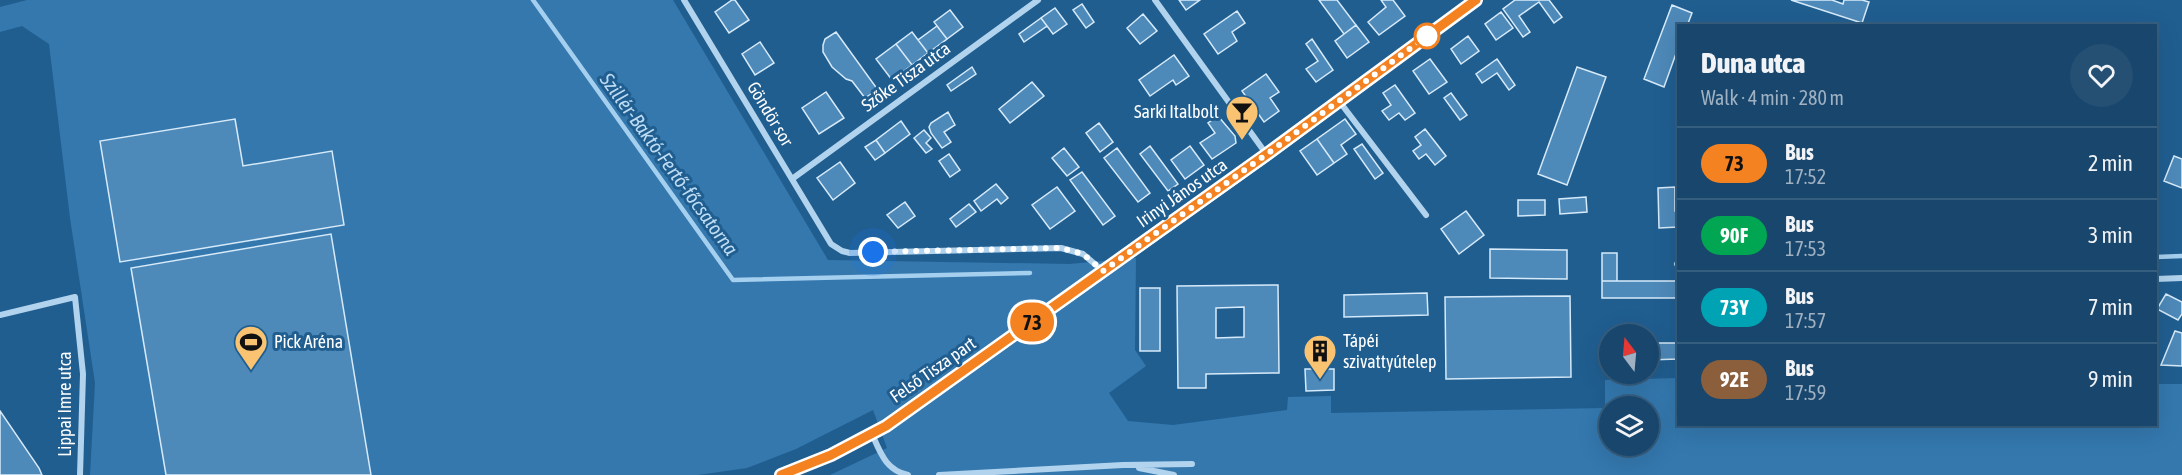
<!DOCTYPE html>
<meta charset="utf-8">
<style>
:root{--surface:#18466c;--page:#255074;--text:#f1f3f6;--muted:#9fb1c2;--line:#365e7f}
body{margin:0;font-family:"Asap Condensed",sans-serif;background:var(--page);color:var(--text);height:100vh;display:flex;flex-direction:column;font-size:22px;white-space:nowrap}
*{box-sizing:border-box;margin:0}
p{font-size:20px;color:var(--muted)}
.icon{flex:none;width:33px;height:33px;fill:none;stroke:currentColor;stroke-width:2;stroke-linecap:round;stroke-linejoin:round}
.map{position:relative;flex:1;overflow:hidden}
.panel{position:absolute;left:1677px;top:24px;width:480px;height:402px;display:flex;flex-direction:column;background:var(--surface);border-radius:0px;box-shadow:0 6px 24px #0002,0 0 0 2px var(--line)}
.panel>*{flex:none}
.badge{padding:0 12px;border-radius:20px;font-size:21px;line-height:39px}
.needle{width:39px;rotate:344deg}
.tools{position:absolute;left:1599px;top:324px;display:grid;gap:12px}
.tools a{display:grid;place-items:center;width:60px;height:60px;border-radius:50%;background:var(--surface);box-shadow:0 6px 24px #0002,0 0 0 2px var(--line);font-size:30px}
.you{position:absolute;width:30px;height:30px;margin:-15px;border:4px solid #fff;border-radius:50%;background:#1a73e8;box-shadow:0 0 0 9px #1a73e833}
.map>.badge{position:absolute;translate:-50% -50%;box-shadow:0 0 0 3px #fff}
.round{display:grid;place-items:center;flex:none;width:63px;height:63px;border-radius:32px;background:var(--page)}
.headline{display:flex;align-items:center;justify-content:space-between;height:102px;padding:0 24px}
h1{font-size:28px;font-weight:800;line-height:45px}
ul{padding:0;list-style:none}
li{display:flex;align-items:center;gap:18px;height:72px;padding:0 24px;border-top:2px solid var(--line)}
li div{flex:1}
li b{display:block;font-size:22px}
li em{font-style:normal}
li .badge{min-width:66px;font-weight:700;text-align:center}
.map>svg:first-child{display:block}
.green{fill:#3478ae;fill-rule:evenodd}
.lines{fill:none;stroke-linecap:round;stroke-linejoin:round}
.stream{stroke:#a5cfee;stroke-width:4.5}
.building{fill:#4d89b9;stroke:#d6eaf9;stroke-width:1.5;fill-rule:evenodd}
.minor{stroke:#b1d3ed;stroke-width:6}
.secondary{stroke:#ddedfa;stroke-width:12}
.line-casing{stroke:#fff;stroke-width:14}
.line{stroke:#f58220;stroke-width:9}
.walk{stroke:#fff;stroke-width:6;stroke-dasharray:0 10.8}
.stop-dot{fill:#fff;stroke:#f58220;stroke-width:3}
.labels{text-anchor:middle;stroke-width:6;stroke-linejoin:round;paint-order:stroke}
.street-label{font-size:18px;fill:#fff;stroke:#205e90}
.poi-label{font-size:18px;fill:#fff;stroke:#205e90;text-anchor:start}
.water-label{font-size:20px;font-style:italic;fill:#bddcf4;stroke:#205e90}
</style>
<div class="map">
<svg width="2182" height="475" viewBox="0 0 2182 475">
<rect width="100%" height="100%" fill="#205e90"/>
<!-- green -->
<path class="green" d="M 27,0 L 673,0 L 828,260 L 1069,264 L 1136,258 L 1135,350 L 1146,366 L 1109,393 L 1128,421 L 1173,425 L 1287,410 L 1288,397 L 1331,396 L 1331,413 L 1605,408 L 1605,380 L 1678,378 L 1678,424 L 2156,424 L 2156,384 L 2182,384 L 2182,475 L 830,475 L 887,448 L 873,410 L 796,449 L 747,468 L 698,475 L 90,475 L 95,383 L 70,218 L 49,44 L 22,26 L 0,32 L 0,7 ZM 1610,406 L 1648,406 L 1648,446 L 1610,446 Z"/>
<g class="lines">
<!-- stream -->
<path class="stream" d="M 533,0 L 733,280 L 1030,273
M 2156,257 L 2182,256
M 1676,264 L 1678,264"/>
</g>
<!-- building -->
<path class="building" d="M 732,0 L 735,0 L 749,20 L 729,33 L 715,12 Z
M 1179,0 L 1200,0 L 1186,10 Z
M 1319,0 L 1337,0 L 1356,25 L 1344,34 Z
M 1381,0 L 1393,0 L 1405,16 L 1379,35 L 1368,22 L 1386,7 Z
M 1515,0 L 1549,0 L 1562,17 L 1554,23 L 1539,2 L 1519,16 L 1530,32 L 1523,37 L 1503,9 Z
M 1791,0 L 1832,0 L 1843,4 L 1844,0 L 1862,0 L 1869,2 L 1862,23 Z
M 1082,4 L 1094,22 L 1086,28 L 1073,10 Z
M 1672,5 L 1692,13 L 1687,26 L 1678,26 L 1678,48 L 1664,87 L 1644,79 Z
M 1055,8 L 1067,24 L 1053,34 L 1041,18 Z
M 950,10 L 963,27 L 947,39 L 934,22 Z
M 1237,11 L 1245,23 L 1232,32 L 1237,41 L 1218,54 L 1204,34 Z
M 1501,12 L 1513,28 L 1496,40 L 1485,24 Z
M 1143,14 L 1157,31 L 1140,44 L 1127,28 Z
M 1041,18 L 1047,26 L 1024,42 L 1019,34 Z
M 1356,25 L 1369,42 L 1347,58 L 1335,41 Z
M 937,26 L 947,39 L 928,53 L 918,40 Z
M 836,32 L 878,90 L 865,98 L 852,81 L 846,79 L 832,67 L 823,52 L 823,45 L 825,39 Z
M 912,32 L 928,53 L 912,65 L 896,44 Z
M 1468,36 L 1479,51 L 1461,64 L 1451,49 Z
M 1312,39 L 1333,70 L 1316,82 L 1306,69 L 1318,61 L 1306,44 Z
M 760,42 L 774,63 L 755,75 L 742,54 Z
M 896,44 L 912,65 L 892,80 L 876,59 Z
M 1174,55 L 1189,76 L 1176,85 L 1173,80 L 1150,96 L 1139,80 Z
M 1430,59 L 1447,82 L 1429,94 L 1413,71 Z
M 1497,59 L 1515,85 L 1509,90 L 1497,73 L 1482,83 L 1476,74 Z
M 972,67 L 976,74 L 951,91 L 947,85 Z
M 1577,67 L 1606,77 L 1567,185 L 1538,174 Z
M 1266,74 L 1279,92 L 1270,98 L 1279,111 L 1264,122 L 1242,91 Z
M 1032,82 L 1044,96 L 1010,123 L 999,109 Z
M 1395,85 L 1415,113 L 1405,120 L 1399,113 L 1389,120 L 1382,111 L 1391,105 L 1383,93 Z
M 826,92 L 844,118 L 819,134 L 802,108 Z
M 1451,93 L 1467,115 L 1460,120 L 1444,98 Z
M 948,112 L 955,125 L 944,132 L 951,142 L 942,148 L 931,133 L 929,127 L 931,123 Z
M 1218,116 L 1235,136 L 1236,143 L 1212,159 L 1200,143 L 1215,133 L 1208,123 Z
M 235,119 L 243,166 L 332,151 L 344,225 L 120,262 L 100,141 Z
M 1345,119 L 1356,134 L 1341,145 L 1347,154 L 1334,163 L 1317,139 Z
M 901,121 L 910,134 L 885,153 L 876,140 Z
M 1099,123 L 1113,142 L 1100,152 L 1086,133 Z
M 1425,129 L 1446,156 L 1435,165 L 1426,154 L 1419,159 L 1413,151 L 1421,145 L 1415,137 Z
M 924,130 L 931,138 L 926,143 L 932,149 L 926,153 L 914,138 Z
M 1317,139 L 1334,163 L 1317,175 L 1300,151 Z
M 876,140 L 885,153 L 875,160 L 865,147 Z
M 1362,144 L 1383,173 L 1375,179 L 1354,149 Z
M 1150,146 L 1178,184 L 1168,191 L 1140,154 Z
M 1190,146 L 1204,165 L 1185,179 L 1171,160 Z
M 1064,148 L 1079,167 L 1067,176 L 1052,158 Z
M 1117,148 L 1150,193 L 1138,202 L 1104,158 Z
M 949,154 L 960,170 L 950,177 L 939,161 Z
M 2174,156 L 2182,159 L 2182,188 L 2164,181 Z
M 840,162 L 855,183 L 833,200 L 817,178 Z
M 1082,172 L 1115,216 L 1103,225 L 1070,180 Z
M 996,184 L 1008,198 L 1001,204 L 997,199 L 981,211 L 974,201 Z
M 1057,187 L 1075,211 L 1050,229 L 1032,205 Z
M 1675,187 L 1675,211 L 1678,211 L 1678,227 L 1659,228 L 1658,188 Z
M 1586,197 L 1587,212 L 1560,214 L 1559,199 Z
M 1518,200 L 1545,200 L 1545,215 L 1518,216 Z
M 905,202 L 915,216 L 898,228 L 887,215 Z
M 969,204 L 976,212 L 956,227 L 950,219 Z
M 1466,211 L 1484,235 L 1459,254 L 1441,229 Z
M 331,234 L 371,475 L 166,475 L 131,268 Z
M 1490,249 L 1567,250 L 1567,279 L 1490,278 Z
M 1602,253 L 1617,253 L 1617,281 L 1602,281 Z
M 1602,281 L 1678,281 L 1678,298 L 1602,298 Z
M 1278,285 L 1279,373 L 1206,374 L 1206,388 L 1178,388 L 1177,286 ZM 1244,307 L 1244,337 L 1216,338 L 1216,308 Z
M 1140,288 L 1160,288 L 1160,351 L 1140,351 Z
M 1427,293 L 1428,315 L 1344,317 L 1344,295 Z
M 2166,294 L 2182,302 L 2182,314 L 2178,320 L 2157,309 Z
M 1570,296 L 1571,377 L 1446,379 L 1445,297 Z
M 2175,331 L 2182,333 L 2182,366 L 2161,365 Z
M 1648,343 L 1678,343 L 1678,359 L 1648,360 Z
M 1603,344 L 1610,344 L 1610,360 L 1603,360 Z
M 1305,369 L 1334,369 L 1334,390 L 1306,391 Z
M 0,411 L 39,468 L 42,475 L 0,475 Z"/>
<g class="lines">
<!-- minor -->
<path class="minor" d="M 684,0 L 831,244 L 842,251 L 850,253 L 1061,248 L 1083,254 L 1103,271
M 1155,0 L 1267,155
M 1339,101 L 1426,215
M 792,179 L 1038,0
M 2156,279 L 2182,278
M 0,315 L 75,297 L 83,374 L 80,475
M 872,434 C 881,454 886,470 908,475
M 1139,468 L 1174,475
M 939,475 L 1123,465 L 1192,464"/>
<!-- secondary -->
<path class="secondary" d="M 781,475 L 831,455 L 886,426 L 1267,155 L 1476,0"/>
</g>
<g class="lines">
<defs>
<path id="line" d="M 781,475 L 831,455 L 886,426 L 1267,154 L 1476,0"/>
</defs>
<!-- line casing -->
<use href="#line" class="line-casing"/>
<!-- line -->
<use href="#line" class="line"/>
<!-- walk -->
<path class="walk" d="M 873,252 L 1061,248 L 1083,254 L 1103,271 L 1267,154 L 1427,36"/>
</g>
<!-- icons -->
<defs>
<symbol id="bar-pin" viewBox="-11 -11 22 30"><path d="M0 17L-7.5 6A9.5 9.5 0 1 1 7.5 6Z" fill="#fac372" stroke="#205e90"/><path d="M-6-5H6L.8 .8V4.5H3.5V6h-7V4.5H-.8V.8Z" fill="#111"/></symbol>
<symbol id="stadium-pin" viewBox="-11 -11 22 30"><path d="M0 17L-7.5 6A9.5 9.5 0 1 1 7.5 6Z" fill="#fac372" stroke="#205e90"/><path d="M0-5a6.5 5 0 1 0 0 10a6.5 5 0 1 0 0-10ZM-3.5-1.8h7v3.6h-7Z" fill="#111"/></symbol>
<symbol id="building-pin" viewBox="-11 -11 22 30"><path d="M0 17L-7.5 6A9.5 9.5 0 1 1 7.5 6Z" fill="#fac372" stroke="#205e90"/><path d="M-4-6H4V6H1V3H-1V6H-4ZM-2.5-4.3h1.7v1.8h-1.7ZM.8-4.3h1.7v1.8H.8ZM-2.5-1h1.7V.8h-1.7ZM.8-1h1.7V.8H.8Z" fill="#111"/></symbol>
</defs>
<g fill-rule="evenodd">
<use href="#bar-pin" x="1223" y="93" width="38" height="52"/>
<use href="#stadium-pin" x="232" y="323" width="38" height="52"/>
<use href="#building-pin" x="1301" y="332" width="38" height="52"/>
</g>
<!-- markers -->
<circle class="stop-dot" cx="1427" cy="36" r="12"/>
<g class="labels">
<!-- street labels -->
<g class="street-label">
<text transform="translate(906 77) rotate(-36)" y="6">Szőke Tisza utca</text>
<text transform="translate(770 114) rotate(59)" y="6">Göndör sor</text>
<text transform="translate(1182 193) rotate(-35)" y="6">Irinyi János utca</text>
<text transform="translate(933 370) rotate(-35)" y="6">Felső Tisza part</text>
<text transform="translate(65 404) rotate(-90)" y="6">Lippai Imre utca</text>
</g>
<!-- poi labels -->
<g class="poi-label">
<text x="1219" y="118" text-anchor="end">Sarki Italbolt</text>
<text x="1343" y="347">Tápéi<tspan x="1343" dy="21">szivattyútelep</tspan></text>
<text x="274" y="348">Pick Aréna</text>
</g>
<!-- water labels -->
<g class="water-label">
<text transform="translate(669 164) rotate(54)" y="7">Szillér-Baktó-Fertő-főcsatorna</text>
</g>
</g>
</svg>
<div class="tools">
<a><svg class="needle" viewBox="-14 -14 28 28"><path d="M0-13l5 13h-10z" fill="#e53935"/><path d="M0 13l5-13h-10z" fill="#9fb1c2"/></svg></a>
<a><svg class="icon" aria-label="layers" viewBox="0 0 24 24"><path d="M12 4l9 5-9 5-9-5zM3 14l9 5 9-5"/></svg></a>
</div>
<div class="you" style="left:873px;top:252px"></div>
<b class="badge" style="left:1032px;top:322px;background:#f58220;color:#111">73</b>
<section class="panel">
<div class="headline"><div><h1>Duna utca</h1><p>Walk · 4 min · 280 m</p></div><a class="round"><svg class="icon" aria-label="heart" viewBox="0 0 24 24"><path d="M12 20l-8-8c-3-5 5-10 8-4 3-6 11-1 8 4z"/></svg></a></div>
<ul>
<li><span class="badge" style="background:#f58220;color:#111">73</span><div><b>Bus</b><p>17:52</p></div><em>2 min</em></li>
<li><span class="badge" style="background:#00a651;color:#fff">90F</span><div><b>Bus</b><p>17:53</p></div><em>3 min</em></li>
<li><span class="badge" style="background:#00a3b4;color:#fff">73Y</span><div><b>Bus</b><p>17:57</p></div><em>7 min</em></li>
<li><span class="badge" style="background:#8b5e3c;color:#fff">92E</span><div><b>Bus</b><p>17:59</p></div><em>9 min</em></li>
</ul>
</section>
</div>
